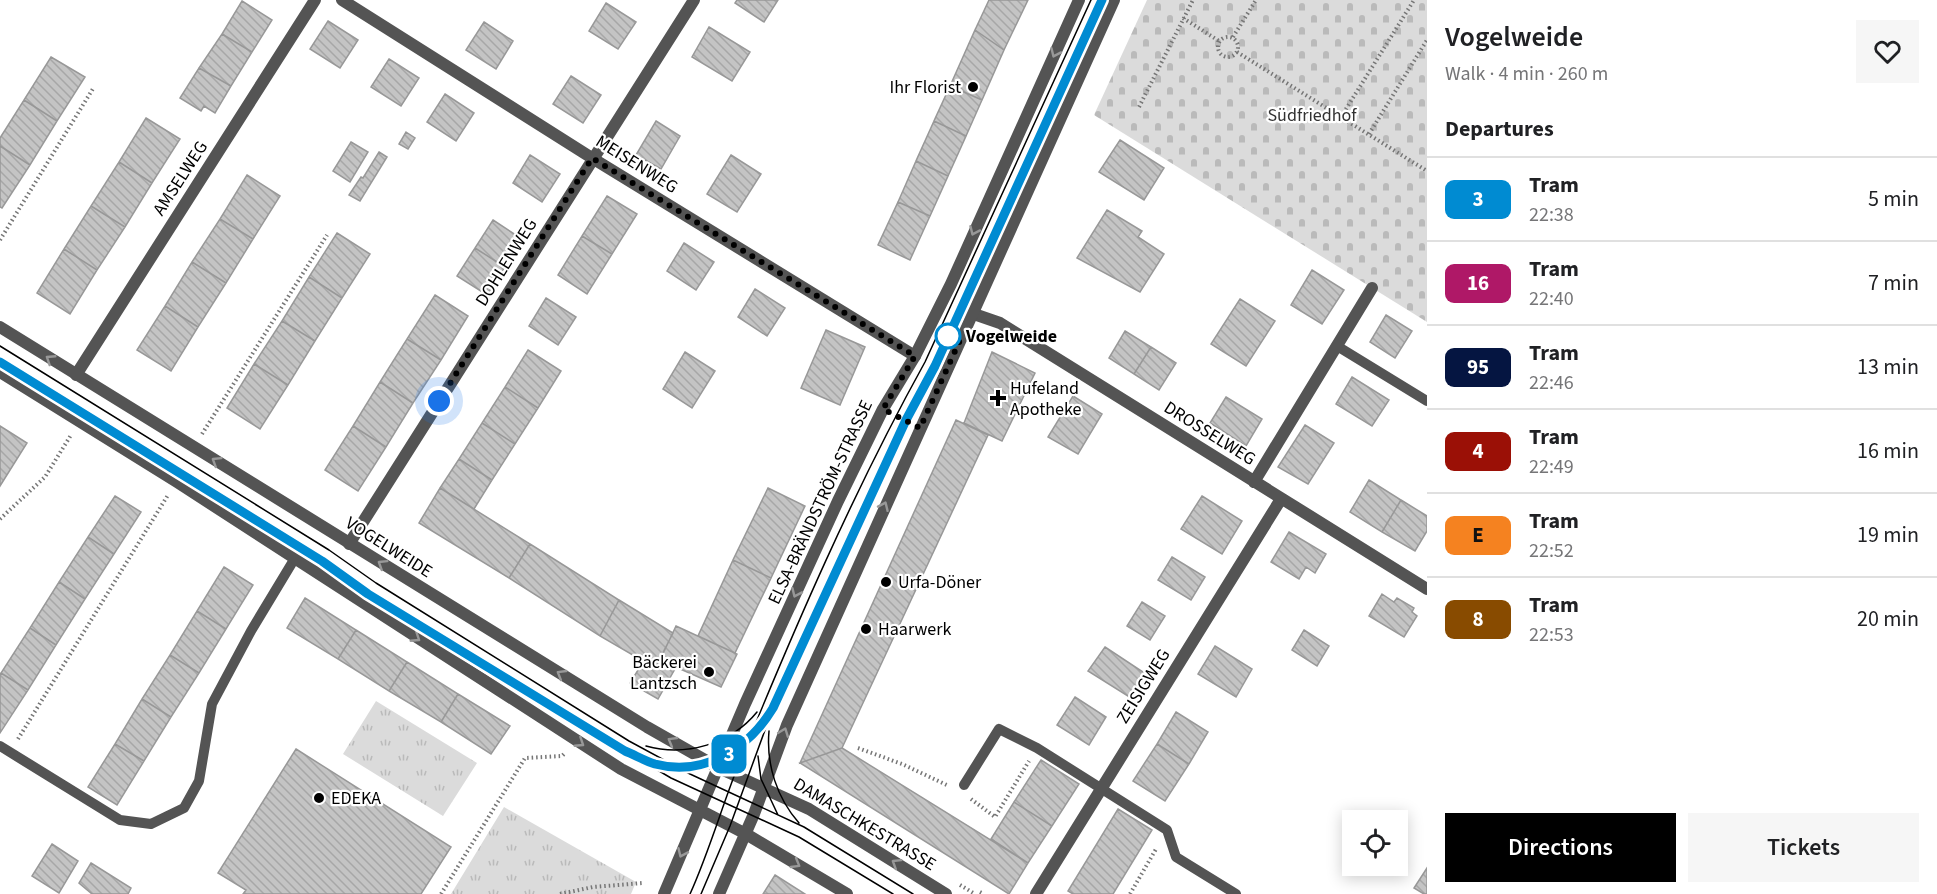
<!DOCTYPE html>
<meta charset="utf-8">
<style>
:root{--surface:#fff;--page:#f6f6f6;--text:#202124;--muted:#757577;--line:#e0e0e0;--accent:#000}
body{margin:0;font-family:"Source Sans 3",sans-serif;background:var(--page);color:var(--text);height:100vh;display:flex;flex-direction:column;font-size:22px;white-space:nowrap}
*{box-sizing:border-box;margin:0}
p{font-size:20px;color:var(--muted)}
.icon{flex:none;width:33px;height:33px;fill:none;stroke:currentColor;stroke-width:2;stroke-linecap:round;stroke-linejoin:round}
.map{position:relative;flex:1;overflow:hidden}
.side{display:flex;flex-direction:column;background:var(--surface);width:510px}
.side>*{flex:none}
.badge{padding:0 12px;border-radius:9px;font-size:21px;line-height:39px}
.buttons{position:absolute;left:1342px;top:810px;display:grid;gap:12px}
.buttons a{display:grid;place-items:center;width:66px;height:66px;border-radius:0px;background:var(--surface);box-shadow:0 3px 15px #0003;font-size:30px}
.you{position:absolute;width:30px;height:30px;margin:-15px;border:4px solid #fff;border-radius:50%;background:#1a73e8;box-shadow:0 0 0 9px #1a73e833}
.map>.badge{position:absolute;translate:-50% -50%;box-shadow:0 0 0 3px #fff}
h2{padding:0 18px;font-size:22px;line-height:54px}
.round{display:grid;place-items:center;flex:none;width:63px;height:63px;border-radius:0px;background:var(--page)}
.summary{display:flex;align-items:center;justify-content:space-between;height:102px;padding:0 18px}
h1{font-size:28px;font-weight:600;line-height:45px}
.button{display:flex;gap:12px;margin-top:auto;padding:12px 18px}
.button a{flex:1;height:69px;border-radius:0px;background:var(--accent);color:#fff;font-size:24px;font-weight:600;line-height:69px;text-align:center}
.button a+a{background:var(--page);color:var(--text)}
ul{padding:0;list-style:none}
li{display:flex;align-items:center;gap:18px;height:84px;padding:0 18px;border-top:2px solid var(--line)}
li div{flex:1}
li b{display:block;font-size:22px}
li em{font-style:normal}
li .badge{min-width:66px;font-weight:700;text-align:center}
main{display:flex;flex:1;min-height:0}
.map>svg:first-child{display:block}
.cemetery{fill:url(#cemetery-stones)}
.park{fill:url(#park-tufts)}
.building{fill:url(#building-back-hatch);stroke:#989898;stroke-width:1.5}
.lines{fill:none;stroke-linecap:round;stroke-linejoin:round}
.path{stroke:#767676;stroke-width:4;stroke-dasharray:1.5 3;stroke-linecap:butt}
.service{stroke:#545454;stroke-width:10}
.minor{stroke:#545454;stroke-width:12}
.tertiary{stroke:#545454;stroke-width:12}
.tram{stroke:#000;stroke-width:1.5}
.oneway{stroke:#989898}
.line-casing{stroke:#fff;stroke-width:14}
.line{stroke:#008bd2;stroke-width:9}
.walk{stroke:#000;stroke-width:6;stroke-dasharray:0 10.8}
.poi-dot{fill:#000;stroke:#fff;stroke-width:2}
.stop-dot{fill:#fff;stroke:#008bd2;stroke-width:3}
.labels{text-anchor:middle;stroke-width:4.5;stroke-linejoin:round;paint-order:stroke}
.poi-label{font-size:18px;fill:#000;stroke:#fff;text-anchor:start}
.park-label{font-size:18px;fill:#323232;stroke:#fff}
.street-label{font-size:18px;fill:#000;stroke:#fff}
.stop-label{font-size:18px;font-weight:bold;fill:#000;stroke:#fff;text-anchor:start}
</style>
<main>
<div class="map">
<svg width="1427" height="894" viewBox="0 0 1427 894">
<defs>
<pattern id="cemetery-stones" width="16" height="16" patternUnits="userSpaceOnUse" patternTransform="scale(1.5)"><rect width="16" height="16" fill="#dbdbdb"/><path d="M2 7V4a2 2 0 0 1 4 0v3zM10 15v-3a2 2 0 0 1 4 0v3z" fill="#bababa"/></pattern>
<pattern id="park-tufts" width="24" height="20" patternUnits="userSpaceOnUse" patternTransform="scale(1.5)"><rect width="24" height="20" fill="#dbdbdb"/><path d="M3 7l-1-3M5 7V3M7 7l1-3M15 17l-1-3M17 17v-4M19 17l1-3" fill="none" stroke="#bababa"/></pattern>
<pattern id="building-back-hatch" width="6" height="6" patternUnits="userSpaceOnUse" patternTransform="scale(1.5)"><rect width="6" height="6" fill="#c4c4c4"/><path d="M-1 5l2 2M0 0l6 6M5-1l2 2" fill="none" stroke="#a7a7a7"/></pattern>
</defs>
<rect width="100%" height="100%" fill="#fff"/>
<!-- cemetery -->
<path class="cemetery" d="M 1147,0 L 1427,0 L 1427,322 L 1094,115 Z"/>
<!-- park -->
<path class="park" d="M 376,701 L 477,763 L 443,816 L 343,754 Z
M 504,807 L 636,882 L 631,894 L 451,894 Z"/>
<!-- building -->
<path class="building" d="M 737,0 L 778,0 L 764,22 L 735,3 Z
M 989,0 L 1028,0 L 1004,50 L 975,30 Z
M 242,1 L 272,20 L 252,52 L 222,34 Z
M 606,3 L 636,22 L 618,49 L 589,31 Z
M 328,21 L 358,40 L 340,68 L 310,49 Z
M 484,22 L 513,41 L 496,69 L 466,50 Z
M 709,27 L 750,52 L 732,81 L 692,57 Z
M 975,30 L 1004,50 L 982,100 L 950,86 Z
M 222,34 L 252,52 L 231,86 L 199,68 Z
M 51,57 L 85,77 L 57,121 L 24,100 Z
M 389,59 L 419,78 L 401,106 L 371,87 Z
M 199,68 L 231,86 L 215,113 L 204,106 L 201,111 L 180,98 Z
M 571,76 L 601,95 L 583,123 L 553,104 Z
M 950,86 L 982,100 L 966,136 L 934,121 Z
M 445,94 L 474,113 L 456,141 L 427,122 Z
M 24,100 L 57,121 L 30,165 L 0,146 L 0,138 Z
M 146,118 L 180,139 L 152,183 L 119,162 Z
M 656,121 L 680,136 L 661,169 L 636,155 Z
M 934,121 L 966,136 L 948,176 L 916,161 Z
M 406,132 L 415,138 L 408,149 L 399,144 Z
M 1120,140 L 1164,168 L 1144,200 L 1099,172 Z
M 351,142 L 368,152 L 350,182 L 333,171 Z
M 0,146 L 30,165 L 2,208 L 0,207 Z
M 379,152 L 387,157 L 360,201 L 349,195 L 361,177 L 363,178 Z
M 530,155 L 560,174 L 542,202 L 513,183 Z
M 731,155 L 761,174 L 737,212 L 707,194 Z
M 916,161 L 948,176 L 930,216 L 898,202 Z
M 119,162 L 152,183 L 125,227 L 91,206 Z
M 247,175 L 280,196 L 253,239 L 220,219 Z
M 607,196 L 637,214 L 612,254 L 582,236 Z
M 898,202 L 930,216 L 910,260 L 878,245 Z
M 91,206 L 125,227 L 97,270 L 64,249 Z
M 1107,210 L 1142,231 L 1138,237 L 1164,254 L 1140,292 L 1077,258 Z
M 220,219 L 253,239 L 226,283 L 192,262 Z
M 493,220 L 522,239 L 505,267 L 475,248 Z
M 337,233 L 370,254 L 342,298 L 309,277 Z
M 582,236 L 612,254 L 587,294 L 558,275 Z
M 684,243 L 714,262 L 696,290 L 667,271 Z
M 475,248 L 505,267 L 487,295 L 457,276 Z
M 64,249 L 97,270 L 70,314 L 37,293 Z
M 192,262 L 226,283 L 198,327 L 165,306 Z
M 1312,270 L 1344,290 L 1322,324 L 1291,305 Z
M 309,277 L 342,298 L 315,341 L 282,321 Z
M 755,289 L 785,308 L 767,336 L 738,317 Z
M 435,295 L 468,316 L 441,360 L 407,339 Z
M 546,298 L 576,317 L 558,345 L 529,326 Z
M 1240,299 L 1275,321 L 1246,366 L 1211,344 Z
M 165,306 L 198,327 L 171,371 L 137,350 Z
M 1386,315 L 1412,331 L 1395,358 L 1370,342 Z
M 282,321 L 315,341 L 288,385 L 254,364 Z
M 826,330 L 865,347 L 840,405 L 801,388 Z
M 1125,331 L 1151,347 L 1134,374 L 1109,358 Z
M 407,339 L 441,360 L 413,403 L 380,382 Z
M 1151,347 L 1176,363 L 1159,390 L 1134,374 Z
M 528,350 L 561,371 L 538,408 L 505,387 Z
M 685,352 L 715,371 L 692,408 L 663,389 Z
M 992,352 L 1035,373 L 1002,441 L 964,423 Z
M 254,364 L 288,385 L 260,429 L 227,408 Z
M 1352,377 L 1389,400 L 1372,426 L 1336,404 Z
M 380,382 L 413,403 L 386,447 L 353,426 Z
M 505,387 L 538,408 L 515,444 L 482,423 Z
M 1073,396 L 1102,414 L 1078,454 L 1048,437 Z
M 1226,397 L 1262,419 L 1246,446 L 1210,423 Z
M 956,420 L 988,435 L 842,748 L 800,763 Z
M 482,423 L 515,444 L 492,480 L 459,459 Z
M 1305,425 L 1334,443 L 1308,484 L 1278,467 Z
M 0,426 L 27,443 L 0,486 Z
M 353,426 L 386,447 L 358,491 L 325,470 Z
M 459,459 L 492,480 L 474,509 L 440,488 Z
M 1369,480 L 1401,500 L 1382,532 L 1350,512 Z
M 440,488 L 530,544 L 509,578 L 419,523 Z
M 768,488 L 805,506 L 771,578 L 733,560 Z
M 115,496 L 141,512 L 114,554 L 88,537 Z
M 1202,496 L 1242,521 L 1222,554 L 1181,529 Z
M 1401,500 L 1427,516 L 1427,531 L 1415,551 L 1382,532 Z
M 1289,532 L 1326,554 L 1315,573 L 1306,567 L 1299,579 L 1271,562 Z
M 88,537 L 114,554 L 85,599 L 59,582 Z
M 530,544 L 619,600 L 600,636 L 509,578 Z
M 1172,557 L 1205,577 L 1191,600 L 1158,580 Z
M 733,560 L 771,578 L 735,653 L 698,636 Z
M 224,567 L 253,585 L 226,629 L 197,611 Z
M 59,582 L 85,599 L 56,645 L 30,628 Z
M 1382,594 L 1394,602 L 1397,598 L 1414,608 L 1412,612 L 1417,616 L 1404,637 L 1369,616 Z
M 305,598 L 356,630 L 338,659 L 287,628 Z
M 619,600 L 673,633 L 655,668 L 600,636 Z
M 1142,602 L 1165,616 L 1150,640 L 1127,626 Z
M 197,611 L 226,629 L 199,673 L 170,655 Z
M 676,626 L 737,654 L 721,687 L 660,660 Z
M 30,628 L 56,645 L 28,690 L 1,673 Z
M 356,630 L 407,662 L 389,691 L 338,659 Z
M 1304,630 L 1329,646 L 1317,666 L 1292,650 Z
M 1215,646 L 1252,669 L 1236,697 L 1198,674 Z
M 1105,647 L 1146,674 L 1131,698 L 1088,671 Z
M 170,655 L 199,673 L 171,717 L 142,699 Z
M 660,660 L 676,667 L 658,699 L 630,683 L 643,662 L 655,668 Z
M 407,662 L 458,694 L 441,722 L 389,691 Z
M 1,673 L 28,690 L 0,733 L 0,675 Z
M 458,694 L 510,726 L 491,754 L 441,722 Z
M 1075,697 L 1106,717 L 1089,745 L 1057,725 Z
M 142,699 L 171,717 L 144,761 L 115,744 Z
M 1176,712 L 1208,732 L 1189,764 L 1157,744 Z
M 115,744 L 144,761 L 117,805 L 88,787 Z
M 1157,744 L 1189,764 L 1165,801 L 1133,781 Z
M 842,748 L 1028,863 L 1009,894 L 800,763 Z
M 296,749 L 451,847 L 421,894 L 243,894 L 246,890 L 218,873 Z
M 1041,760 L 1079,784 L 1052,826 L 1014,802 Z
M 1014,802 L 1052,826 L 1028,863 L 991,839 Z
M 1118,809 L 1152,830 L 1113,894 L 1073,894 L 1068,891 Z
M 52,844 L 78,861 L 59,893 L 32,876 Z
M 91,863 L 131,888 L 128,894 L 92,894 L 79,883 Z
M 1427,868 L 1427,894 L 1424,894 L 1414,888 Z
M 775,875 L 805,894 L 763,894 Z"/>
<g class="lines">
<!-- path -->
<path class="path" d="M 1183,18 L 1219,41
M 1233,37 L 1256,0
M1218 47a10 10 0 1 1 20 0a10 10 0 1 1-20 0Z
M 1237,52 L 1427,171
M 1139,107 L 1193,0
M 1341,117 L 1414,0
M 1369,134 L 1427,40
M 0,240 L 94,87
M 202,434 L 327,235
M 0,519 L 45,477 L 71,435
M 18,739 L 168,495
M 858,748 L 902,764 L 949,786
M 971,799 L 995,817 L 1029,761
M 960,885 L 975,894
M 980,892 L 984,894
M 441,894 L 525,758 L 562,756 L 565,753
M 560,894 L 593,887 L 643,883
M 1130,894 L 1156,849"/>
<!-- service -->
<path class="service" d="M 1337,346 L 1427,401
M 0,746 L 120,820 L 151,824 L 184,808 L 199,781 L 212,704 L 251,631 L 295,558
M 964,785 L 999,729 L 1037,748 L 1167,830 L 1176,857 L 1236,894"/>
<!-- minor -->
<path class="minor" d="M 342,0 L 592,158 L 915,356
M 971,313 L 1000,323 L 1427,589
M 76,375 L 315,0
M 1254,482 L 1372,288
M 349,544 L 694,0
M 1036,894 L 1281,499"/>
<!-- tertiary -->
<path class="tertiary" d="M 0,327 L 647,727 L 719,768 L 809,809 L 946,894
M 0,372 L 177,482 L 621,769 L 746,834 L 847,894
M 664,894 L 745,704 L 838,501 L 883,409 L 915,356 L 951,284 L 1079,0
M 719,894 L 754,814 L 787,725 L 1114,0"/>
<!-- tram -->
<path class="tram" d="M 0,346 L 329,550 L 376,583 L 629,741 L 690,774 L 804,827 L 913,894
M 0,362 L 625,751 L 671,778 L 799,837 L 893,894
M 769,731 C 766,765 777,798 799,823
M 646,746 C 686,757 731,744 757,712
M 758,756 L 761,779 L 778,815
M 676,766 C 704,765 726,758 748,741
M 690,894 C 709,852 721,809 738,766 C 794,629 853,492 925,362 L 1091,0
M 701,894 L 730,826 L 773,708 L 1103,0"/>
</g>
<!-- one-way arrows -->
<defs><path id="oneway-chevron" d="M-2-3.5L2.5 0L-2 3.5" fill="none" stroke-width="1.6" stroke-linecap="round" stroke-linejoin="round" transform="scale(1.5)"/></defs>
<g class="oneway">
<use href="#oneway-chevron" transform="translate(1055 53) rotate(114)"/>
<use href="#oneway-chevron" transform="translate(974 231) rotate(114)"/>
<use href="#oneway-chevron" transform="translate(50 359) rotate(-147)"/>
<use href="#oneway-chevron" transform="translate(216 461) rotate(-148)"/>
<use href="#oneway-chevron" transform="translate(884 506) rotate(-66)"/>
<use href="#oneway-chevron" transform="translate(382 564) rotate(-148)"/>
<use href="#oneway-chevron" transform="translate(796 593) rotate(114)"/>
<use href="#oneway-chevron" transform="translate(416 638) rotate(33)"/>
<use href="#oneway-chevron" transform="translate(561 674) rotate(-149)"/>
<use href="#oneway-chevron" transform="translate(784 732) rotate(-69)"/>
<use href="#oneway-chevron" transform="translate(672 741) rotate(-150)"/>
<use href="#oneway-chevron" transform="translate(580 743) rotate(33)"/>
<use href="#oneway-chevron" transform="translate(682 853) rotate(114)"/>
<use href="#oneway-chevron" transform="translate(896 863) rotate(-148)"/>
<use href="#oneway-chevron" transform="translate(796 864) rotate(30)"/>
</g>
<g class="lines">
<defs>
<path id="line" d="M 0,362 L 322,561 L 368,594 L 625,751 C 635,755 645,761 655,764 C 704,777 749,748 773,708 L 906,420 L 935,366 L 1102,0"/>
</defs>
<!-- line casing -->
<use href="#line" class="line-casing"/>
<!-- line -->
<use href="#line" class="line"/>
<!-- walk -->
<path class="walk" d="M 439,401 L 592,158 L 915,356 L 883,409 L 920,428 L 961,338 L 948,336"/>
</g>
<!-- markers -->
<g class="poi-dot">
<circle cx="973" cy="87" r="6"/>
<path d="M995 389h6v6h6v6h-6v6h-6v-6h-6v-6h6z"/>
<circle cx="886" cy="582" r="6"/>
<circle cx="866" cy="629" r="6"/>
<circle cx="709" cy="672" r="6"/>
<circle cx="319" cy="798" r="6"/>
</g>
<circle class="stop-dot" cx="948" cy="336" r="12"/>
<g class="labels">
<!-- poi labels -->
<g class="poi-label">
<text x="961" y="93" text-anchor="end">Ihr Florist</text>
<text x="1010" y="394">Hufeland<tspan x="1010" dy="21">Apotheke</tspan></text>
<text x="898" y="588">Urfa-Döner</text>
<text x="878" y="635">Haarwerk</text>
<text x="697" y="668" text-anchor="end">Bäckerei<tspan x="697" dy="21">Lantzsch</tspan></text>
<text x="331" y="804">EDEKA</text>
</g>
<!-- park labels -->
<g class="park-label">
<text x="1312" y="121">Südfriedhof</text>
</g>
<!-- street labels -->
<g class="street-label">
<text transform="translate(637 164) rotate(32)" y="6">MEISENWEG</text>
<text transform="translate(180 178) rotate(-57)" y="6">AMSELWEG</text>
<text transform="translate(506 262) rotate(-58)" y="6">DOHLENWEG</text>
<text transform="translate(1210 433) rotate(32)" y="6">DROSSELWEG</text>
<text transform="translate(820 502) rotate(-65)" y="6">ELSA-BRÄNDSTRÖM-STRASSE</text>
<text transform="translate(389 547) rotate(32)" y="6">VOGELWEIDE</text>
<text transform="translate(1143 686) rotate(-58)" y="6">ZEISIGWEG</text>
<text transform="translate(865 824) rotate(31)" y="6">DAMASCHKESTRASSE</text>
</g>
<!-- stop labels -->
<g class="stop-label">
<text x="966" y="342">Vogelweide</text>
</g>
</g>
</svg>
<div class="buttons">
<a><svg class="icon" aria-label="locate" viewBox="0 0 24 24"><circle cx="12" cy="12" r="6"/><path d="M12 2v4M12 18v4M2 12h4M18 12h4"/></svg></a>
</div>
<div class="you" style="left:439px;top:401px"></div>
<b class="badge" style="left:729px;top:754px;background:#008bd2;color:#fff">3</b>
</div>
<section class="side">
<div class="summary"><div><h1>Vogelweide</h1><p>Walk · 4 min · 260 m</p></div><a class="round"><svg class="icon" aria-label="heart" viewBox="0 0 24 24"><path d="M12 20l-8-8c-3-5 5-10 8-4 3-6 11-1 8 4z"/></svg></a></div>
<h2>Departures</h2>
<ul>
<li><span class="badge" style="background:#008bd2;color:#fff">3</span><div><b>Tram</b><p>22:38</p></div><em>5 min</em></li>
<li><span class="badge" style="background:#af1867;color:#fff">16</span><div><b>Tram</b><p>22:40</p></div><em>7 min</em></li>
<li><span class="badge" style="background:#051541;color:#fff">95</span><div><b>Tram</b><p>22:46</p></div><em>13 min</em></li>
<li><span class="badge" style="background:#9b1006;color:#fff">4</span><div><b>Tram</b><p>22:49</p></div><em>16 min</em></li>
<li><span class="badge" style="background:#f58220;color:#111">E</span><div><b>Tram</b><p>22:52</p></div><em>19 min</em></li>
<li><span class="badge" style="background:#884b00;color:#fff">8</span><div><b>Tram</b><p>22:53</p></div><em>20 min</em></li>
</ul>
<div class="button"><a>Directions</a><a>Tickets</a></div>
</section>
</main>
